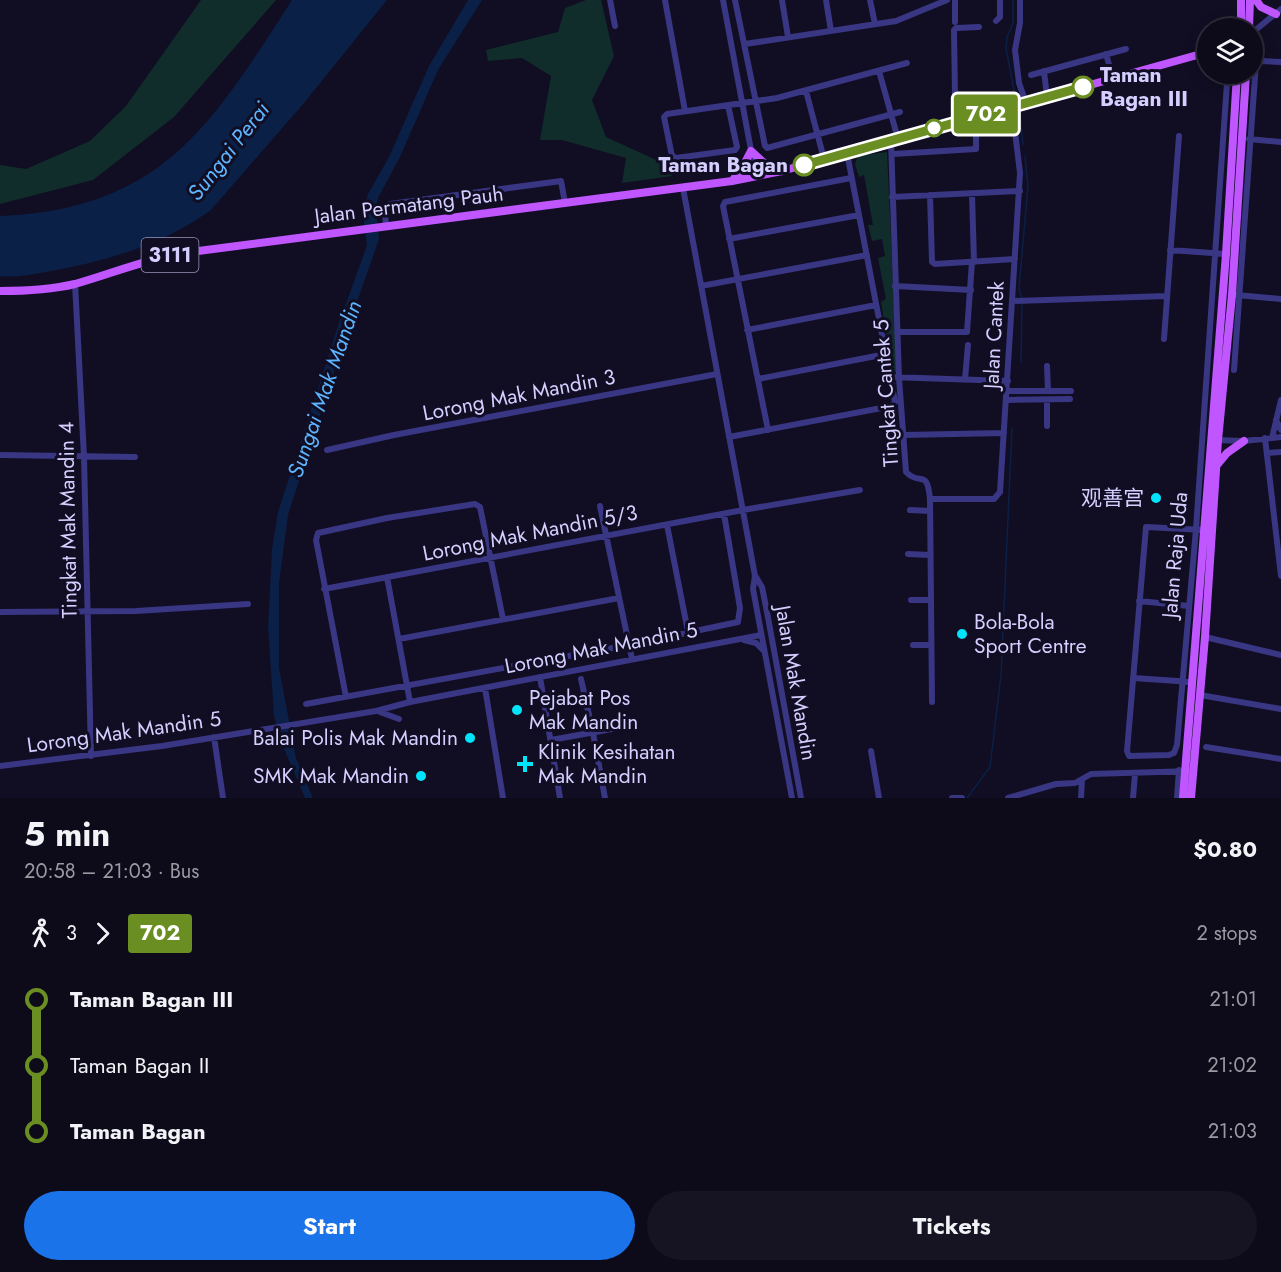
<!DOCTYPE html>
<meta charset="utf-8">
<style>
:root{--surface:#0d0a1a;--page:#161323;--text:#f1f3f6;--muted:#9a9aa2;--line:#2d2b39;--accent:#1a73e8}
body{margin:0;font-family:Jost,"Noto Sans SC",sans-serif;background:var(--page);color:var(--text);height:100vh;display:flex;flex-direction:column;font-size:22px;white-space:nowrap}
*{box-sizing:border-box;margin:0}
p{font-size:20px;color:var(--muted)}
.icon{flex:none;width:33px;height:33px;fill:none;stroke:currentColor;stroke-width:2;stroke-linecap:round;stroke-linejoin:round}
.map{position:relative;height:798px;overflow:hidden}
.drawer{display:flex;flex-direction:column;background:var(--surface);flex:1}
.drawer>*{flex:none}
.badge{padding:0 12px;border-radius:4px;font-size:21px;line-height:39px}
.buttons{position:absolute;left:1197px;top:18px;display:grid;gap:12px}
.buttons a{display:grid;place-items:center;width:66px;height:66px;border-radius:50%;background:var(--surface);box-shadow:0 3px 15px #0003,0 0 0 2px var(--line);font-size:30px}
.map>.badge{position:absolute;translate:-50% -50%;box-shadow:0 0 0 3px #fff}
.legs{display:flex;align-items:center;gap:9px;height:66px;padding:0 24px;font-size:20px}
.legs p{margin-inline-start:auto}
.overview{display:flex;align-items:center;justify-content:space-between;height:102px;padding:0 24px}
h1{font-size:33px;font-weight:700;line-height:45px}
.button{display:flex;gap:12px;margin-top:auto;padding:12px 24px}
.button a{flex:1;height:69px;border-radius:36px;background:var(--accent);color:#fff;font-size:24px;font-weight:700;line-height:69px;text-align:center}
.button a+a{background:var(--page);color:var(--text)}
ul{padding:0 24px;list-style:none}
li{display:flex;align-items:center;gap:21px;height:66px;font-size:22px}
li i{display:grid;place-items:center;width:9px;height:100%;margin:0 8px;background:currentColor}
li i::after{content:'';width:15px;height:15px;margin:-8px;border:4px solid;border-radius:50%;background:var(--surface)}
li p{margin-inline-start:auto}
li:first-child i{background:linear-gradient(#0000 50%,currentColor 0)}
li:last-child i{background:linear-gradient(currentColor 50%,#0000 0)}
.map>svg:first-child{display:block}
.green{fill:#102d2c}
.water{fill:#0a2046}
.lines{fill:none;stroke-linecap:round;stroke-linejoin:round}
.stream{stroke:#0a2046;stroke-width:1.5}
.minor{stroke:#393684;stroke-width:6}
.major{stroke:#bf56ff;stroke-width:8}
.line-1-casing{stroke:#fff;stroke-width:14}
.line-1{stroke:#6b8e23;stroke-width:9}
.stop-1-dot{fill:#fff;stroke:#6b8e23;stroke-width:3}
.poi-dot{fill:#00e3fa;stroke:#110d23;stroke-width:2}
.labels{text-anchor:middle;stroke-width:6;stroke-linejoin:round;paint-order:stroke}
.shield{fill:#110d23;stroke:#9a95bd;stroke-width:1.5}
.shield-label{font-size:20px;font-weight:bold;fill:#d4cfff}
.stop-label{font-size:21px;font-weight:bold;fill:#d4cfff;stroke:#110d23;text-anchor:start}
.street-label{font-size:21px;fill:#d4cfff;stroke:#110d23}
.poi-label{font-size:21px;fill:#d4cfff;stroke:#110d23;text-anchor:end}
.water-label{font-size:22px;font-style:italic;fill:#5db5ff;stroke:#110d23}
</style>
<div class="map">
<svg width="1281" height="798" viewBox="0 0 1281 798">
<rect width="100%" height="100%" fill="#110d23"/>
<!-- green -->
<path class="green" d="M 201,0 L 276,0 L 174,117 L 93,180 L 0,204 L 0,165 L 26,169 L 90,141 L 126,106 Z
M 586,0 L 601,0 L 614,56 L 592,100 L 606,137 L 665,164 L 672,176 L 622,183 L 626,158 L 562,140 L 540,140 L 551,76 L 522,58 L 488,61 L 486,50 L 558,32 L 565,8 Z
M 887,152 L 897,372 L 892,371 L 881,302 L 886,299 L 878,258 L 885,256 L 882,239 L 872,241 L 868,225 L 873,225 L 864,175 L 859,177 L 855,164 L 858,156 Z"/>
<!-- water -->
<path class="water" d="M 292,0 L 387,0 L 304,103 L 211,210 C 165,244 107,261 51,271 C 34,274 17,278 0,276 L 0,216 C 163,209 211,125 292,0 Z
M 468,0 L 482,0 L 438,70 L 400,157 L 378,198 L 376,208 L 379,239 L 348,328 L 288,515 L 279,583 L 279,668 L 296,758 L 313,798 L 305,798 L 280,739 L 274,716 L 268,628 L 272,549 L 278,512 L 338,326 L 367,245 L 363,213 L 368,194 L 389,157 L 429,66 Z"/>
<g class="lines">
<!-- stream -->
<path class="stream" d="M 1013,0 L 1013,23 L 1007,37 L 1006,48 L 1015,96
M 1020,114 L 1023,145
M 1022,298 L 1019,288 L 1028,186 L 1025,156
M 1021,362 L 1022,302
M 967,798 L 990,767 L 1001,675 L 1012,428"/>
<!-- minor -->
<path class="minor" d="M 610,0 L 615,26
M 665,0 L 685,111
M 723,0 L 756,177
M 735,0 L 765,146 L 767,148 L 900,112
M 782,0 L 788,37
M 826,0 L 831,31
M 870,0 L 875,24
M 955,0 L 955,22
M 1020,0 L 1020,23 L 1015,50 L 1019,83 L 1026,103
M 996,21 L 1000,17 L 1000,0
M 1252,33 L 1281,9
M 745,44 L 896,21 L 947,0
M 1106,54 L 1113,78
M 879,71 L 898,139
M 1044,71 L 1047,97
M 1031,75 L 1126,49
M 806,91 L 824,159
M 728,105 L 737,147 L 735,150 L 676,158 L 672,156 L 664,117 L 667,114 L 777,98 L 907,63
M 959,121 L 955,97 L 954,30 L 956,28 L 979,27
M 1249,139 L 1281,142
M 891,141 L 899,378 L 906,472 C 920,487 927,467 930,499 L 932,702
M 893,154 L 976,149 L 976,132 L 973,118
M 683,188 L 755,576 L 753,589 L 792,798
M 972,194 L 974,262
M 930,195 L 932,262 L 935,264 L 1015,259
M 892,197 L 1020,191
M 386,226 L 385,213 L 390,204 L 561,181 L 565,203
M 729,239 L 859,215
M 1170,250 L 1226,254
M 75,283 L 84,457 L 91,756
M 701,286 L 867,255
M 895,286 L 971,290
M 1237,295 L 1281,299
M 1013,301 L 1167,296
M 747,330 L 876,305
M 897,332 L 967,332 L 972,262
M 1164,339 L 1179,136
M 1047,366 L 1048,391
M 1234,370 L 1256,63 L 1260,61 L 1281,62
M 890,377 L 1008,381
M 758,379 L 886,354
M 965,379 L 968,345
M 1007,391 L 1071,391
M 1007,400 L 1070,399
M 1047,400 L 1047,426
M 1276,420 L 1281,430
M 768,430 L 723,206 L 725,202 L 851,178
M 903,435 L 1004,433
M 729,437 L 892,406 L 895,402 L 847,153
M 1265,438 L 1281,576
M 1272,438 L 1281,400
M 1216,440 L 1244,441 L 1281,437
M 327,450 L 394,435 L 717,374
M 1267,453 L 1281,452
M 0,455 L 135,457
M 930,499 L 994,499 L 1000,492 L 1020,173 L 1012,107
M 600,506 L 632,659
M 910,510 L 930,511
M 667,525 L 688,632
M 1205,530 C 1185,529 1166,528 1146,527 L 1127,751 L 1129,756 L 1169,755 L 1174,753 L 1177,745 L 1196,529 L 1227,83
M 908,554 L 930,555
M 387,577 L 410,702
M 756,577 L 762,587 L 767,612 L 801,798
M 324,589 L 743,510 L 860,490
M 911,600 L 931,600
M 1139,601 L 1189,606
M 0,612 L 136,611 L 248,604
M 1205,637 L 1281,655
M 399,639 L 619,598
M 744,640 L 756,643 L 763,650
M 913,645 L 931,645
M 540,677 L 560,798
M 1133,678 L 1192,682
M 581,679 L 593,733 L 605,798
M 485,688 L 503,798
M 1200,695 L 1281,709
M 346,697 L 316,540 L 318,533 L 387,518 L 475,504 L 480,507 L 503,619
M 306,704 L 629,645 L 738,622 L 740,608 L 724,514
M 380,712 L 399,719
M 214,737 L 223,798
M 551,740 L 634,725
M 1206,747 L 1281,759
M 871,751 L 879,798
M 0,766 L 162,746 L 376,711 L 410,702 L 761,635
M 952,798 L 962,798
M 1008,798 L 1056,784 L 1075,783 L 1091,774 L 1193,771
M 1081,798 L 1082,780
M 1133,798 L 1135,774
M 1177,798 L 1179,770"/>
<!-- major -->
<path class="major" d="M 1256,0 L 1261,7 L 1276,14
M 1241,28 L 1241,0
M 1249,28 L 1250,0
M 732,181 L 741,170 L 751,151 L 764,163 L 782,171
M 0,291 C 25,291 50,290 75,284 C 111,274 146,259 183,253 L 732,181 L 782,171 L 1208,52
M 1217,465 L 1227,453 L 1244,441
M 1183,798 L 1226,254 L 1237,74
M 1191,798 L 1205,637 L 1218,440 L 1232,295 L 1246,74"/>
</g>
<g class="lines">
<defs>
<path id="line-1" d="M 804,165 L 1083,87"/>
</defs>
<!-- line-1 casing -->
<use href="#line-1" class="line-1-casing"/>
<!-- line-1 -->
<use href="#line-1" class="line-1"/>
</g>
<!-- markers -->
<g class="stop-1-dot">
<circle cx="1083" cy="87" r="10"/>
<circle cx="934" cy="128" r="8"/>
<circle cx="804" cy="165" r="10"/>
</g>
<g class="poi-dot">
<circle cx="1156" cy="498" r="6"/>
<circle cx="962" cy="634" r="6"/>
<circle cx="517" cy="710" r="6"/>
<circle cx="470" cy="738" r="6"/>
<path d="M522 755h6v6h6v6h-6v6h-6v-6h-6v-6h6z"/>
<circle cx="421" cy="776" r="6"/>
</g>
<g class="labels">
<!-- shield labels -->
<rect class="shield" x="141.5" y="238" width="57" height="34" rx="4.5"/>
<g class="shield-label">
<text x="170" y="262">3111</text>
</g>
<!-- stop labels -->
<g class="stop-label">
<text x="1100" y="82">Taman<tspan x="1100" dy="24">Bagan III</tspan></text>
<text x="788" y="172" text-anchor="end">Taman Bagan</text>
</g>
<!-- street labels -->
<g class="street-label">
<text transform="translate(409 205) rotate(-7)" y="7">Jalan Permatang Pauh</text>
<text transform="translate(994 335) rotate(-87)" y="7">Jalan Cantek</text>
<text transform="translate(886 393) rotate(-94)" y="7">Tingkat Cantek 5</text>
<text transform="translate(519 395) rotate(-11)" y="7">Lorong Mak Mandin 3</text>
<text transform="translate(68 520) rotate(-91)" y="7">Tingkat Mak Mandin 4</text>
<text transform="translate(530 533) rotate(-11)" y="7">Lorong Mak Mandin 5/3</text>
<text transform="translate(1175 555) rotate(-85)" y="7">Jalan Raja Uda</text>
<text transform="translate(601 648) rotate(-11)" y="7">Lorong Mak Mandin 5</text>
<text transform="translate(796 683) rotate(80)" y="7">Jalan Mak Mandin</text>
<text transform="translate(124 732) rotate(-8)" y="7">Lorong Mak Mandin 5</text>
</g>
<!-- poi labels -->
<g class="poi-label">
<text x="1144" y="505">观善宫</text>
<text x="974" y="629" text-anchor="start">Bola-Bola<tspan x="974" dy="24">Sport Centre</tspan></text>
<text x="529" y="705" text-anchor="start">Pejabat Pos<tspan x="529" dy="24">Mak Mandin</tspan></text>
<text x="458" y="745">Balai Polis Mak Mandin</text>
<text x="538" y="759" text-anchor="start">Klinik Kesihatan<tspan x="538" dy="24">Mak Mandin</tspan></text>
<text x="409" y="783">SMK Mak Mandin</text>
</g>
<!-- water labels -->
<g class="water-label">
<text transform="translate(228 151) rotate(-52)" y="8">Sungai Perai</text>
<text transform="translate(324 389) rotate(-71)" y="8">Sungai Mak Mandin</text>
</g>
</g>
</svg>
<div class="buttons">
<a><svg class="icon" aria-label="layers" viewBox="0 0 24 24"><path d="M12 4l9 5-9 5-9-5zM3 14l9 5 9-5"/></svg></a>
</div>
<b class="badge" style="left:986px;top:114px;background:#6b8e23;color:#fff">702</b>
</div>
<section class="drawer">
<div class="overview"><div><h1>5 min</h1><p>20:58 – 21:03 · Bus</p></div><b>$0.80</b></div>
<div class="legs"><svg class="icon" aria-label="walk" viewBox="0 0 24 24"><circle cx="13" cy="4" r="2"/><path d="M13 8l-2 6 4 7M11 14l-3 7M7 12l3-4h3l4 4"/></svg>3<svg class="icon" aria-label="forward" viewBox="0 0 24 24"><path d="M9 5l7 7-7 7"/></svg><b class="badge" style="background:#6b8e23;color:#fff">702</b><p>2 stops</p></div>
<ul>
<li><i style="color:#6b8e23"></i><b>Taman Bagan III</b><p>21:01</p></li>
<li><i style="color:#6b8e23"></i><span>Taman Bagan II</span><p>21:02</p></li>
<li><i style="color:#6b8e23"></i><b>Taman Bagan</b><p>21:03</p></li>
</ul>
<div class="button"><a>Start</a><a>Tickets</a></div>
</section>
